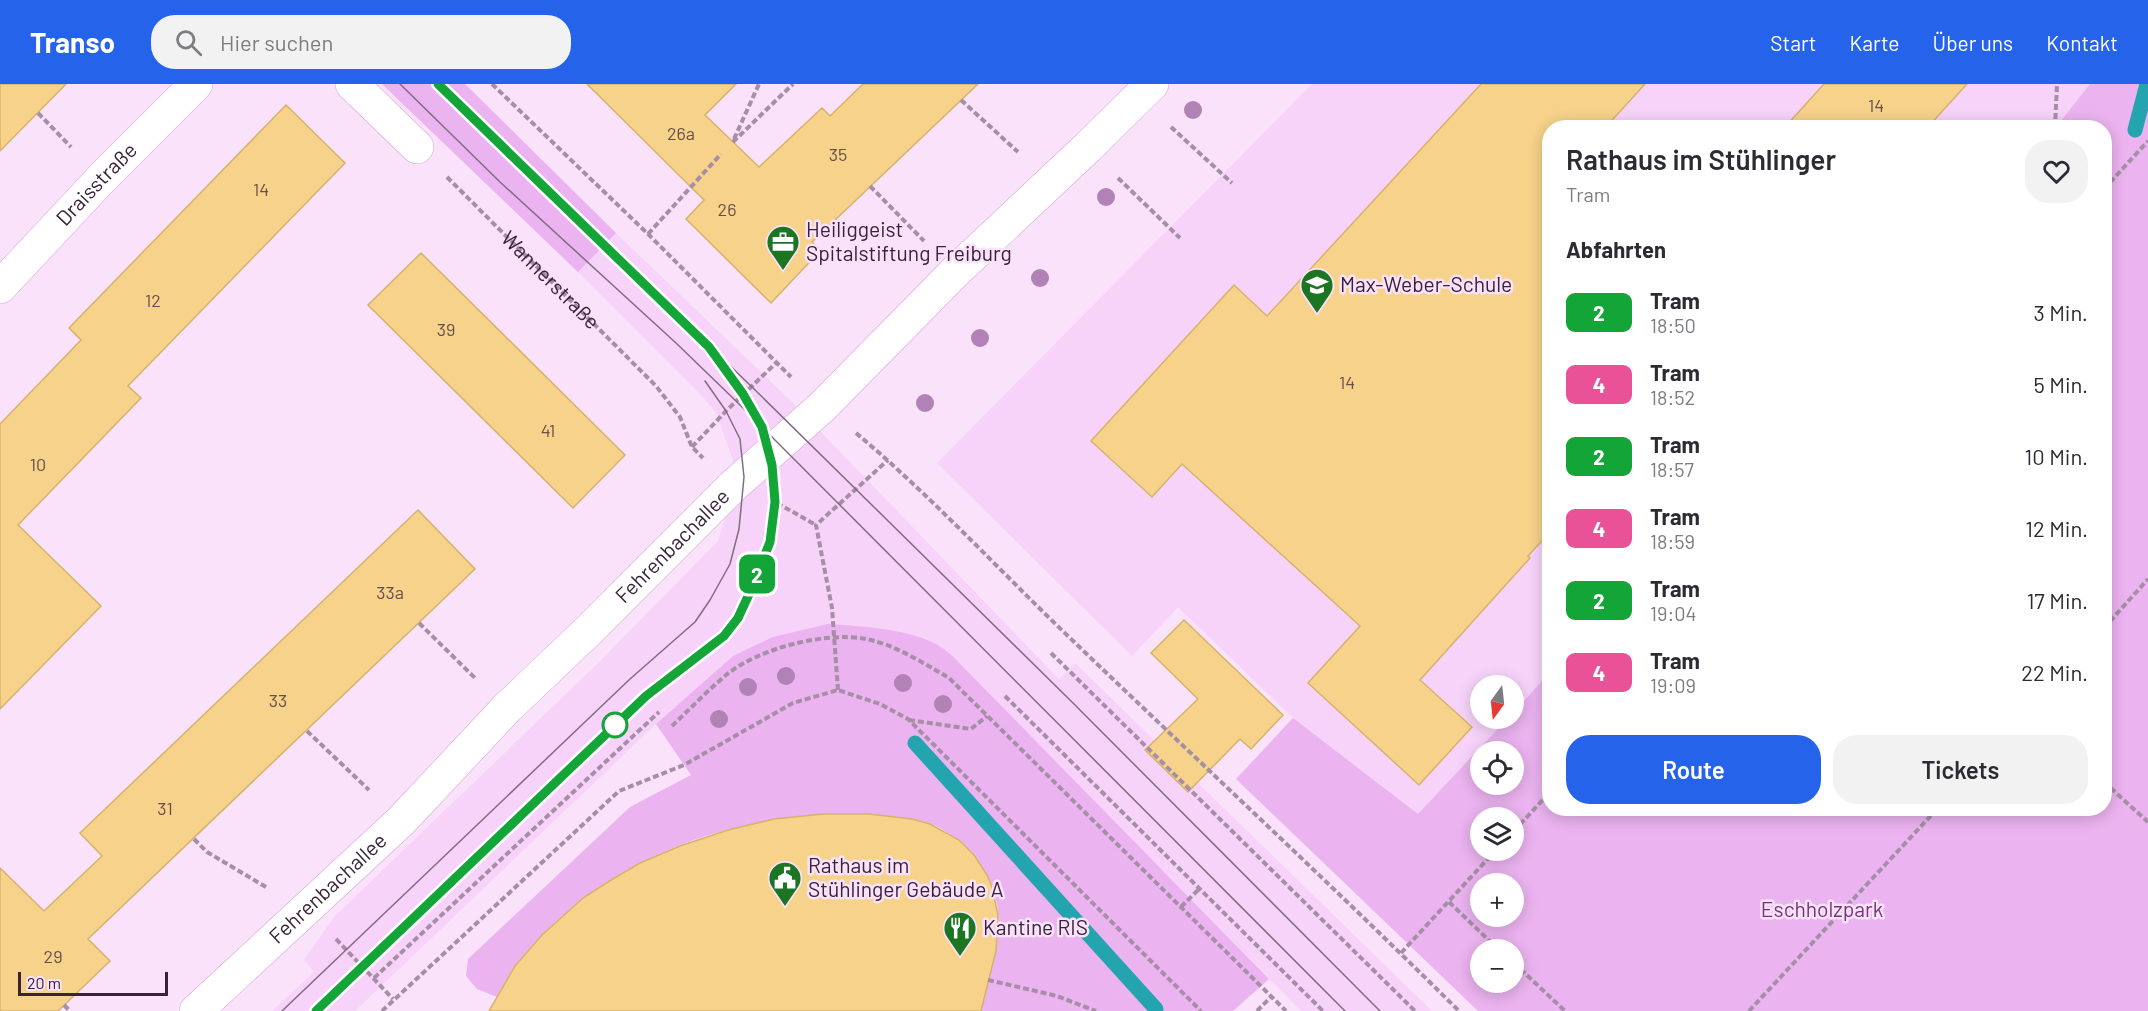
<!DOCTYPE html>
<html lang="de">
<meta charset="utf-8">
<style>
:root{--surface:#fff;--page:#f2f2f3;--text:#2b2b33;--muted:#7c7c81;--accent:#2563eb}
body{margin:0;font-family:Barlow,sans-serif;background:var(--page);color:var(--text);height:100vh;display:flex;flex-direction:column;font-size:22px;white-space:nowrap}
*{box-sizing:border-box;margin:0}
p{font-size:20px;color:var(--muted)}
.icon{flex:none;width:33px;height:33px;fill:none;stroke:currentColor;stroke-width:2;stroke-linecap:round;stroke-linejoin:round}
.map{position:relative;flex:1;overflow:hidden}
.sheet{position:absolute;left:1542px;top:36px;width:570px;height:696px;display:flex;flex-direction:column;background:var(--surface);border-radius:24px;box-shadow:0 3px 15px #0003}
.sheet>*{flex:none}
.badge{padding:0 12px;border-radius:9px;font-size:21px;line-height:39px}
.needle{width:39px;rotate:195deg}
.buttons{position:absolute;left:1470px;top:591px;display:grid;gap:12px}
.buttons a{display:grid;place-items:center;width:54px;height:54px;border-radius:50%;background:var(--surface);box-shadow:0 3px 15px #0003;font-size:30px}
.scale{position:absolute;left:18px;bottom:15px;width:150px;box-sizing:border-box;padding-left:6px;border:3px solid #382339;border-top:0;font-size:16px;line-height:21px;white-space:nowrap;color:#382339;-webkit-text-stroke:4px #f9e2fa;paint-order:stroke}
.map>.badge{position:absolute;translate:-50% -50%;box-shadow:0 0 0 3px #fff}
h2{padding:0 24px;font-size:22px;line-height:54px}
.round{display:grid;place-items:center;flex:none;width:63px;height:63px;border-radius:24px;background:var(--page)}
.summary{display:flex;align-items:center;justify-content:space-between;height:102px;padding:0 24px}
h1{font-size:28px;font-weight:600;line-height:45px}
.cta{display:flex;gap:12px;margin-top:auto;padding:12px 24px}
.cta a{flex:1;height:69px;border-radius:24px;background:var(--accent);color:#fff;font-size:24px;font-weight:600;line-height:69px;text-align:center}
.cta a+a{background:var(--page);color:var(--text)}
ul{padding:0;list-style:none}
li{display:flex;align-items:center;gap:18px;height:72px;padding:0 24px}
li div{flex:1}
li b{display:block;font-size:22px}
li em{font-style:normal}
li .badge{min-width:66px;font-weight:700;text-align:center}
header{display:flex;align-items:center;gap:36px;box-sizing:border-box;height:84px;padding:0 30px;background:var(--accent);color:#fff}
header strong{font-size:28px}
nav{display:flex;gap:33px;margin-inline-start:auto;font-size:21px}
.search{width:420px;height:54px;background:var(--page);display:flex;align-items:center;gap:15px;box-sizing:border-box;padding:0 21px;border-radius:24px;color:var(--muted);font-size:22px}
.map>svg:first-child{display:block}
.built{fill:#f7d3fa}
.green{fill:#ebb3f0;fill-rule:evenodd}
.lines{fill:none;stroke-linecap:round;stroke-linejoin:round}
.stream{stroke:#24a4af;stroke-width:15}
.building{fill:#f6d28a;stroke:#d6b36c;stroke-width:1.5}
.minor-casing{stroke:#d7a2dc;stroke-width:34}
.path{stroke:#a58ea6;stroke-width:4;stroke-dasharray:6 3;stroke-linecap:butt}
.minor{stroke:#fff;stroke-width:33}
.tram{stroke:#816c82;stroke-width:1.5}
.tree{fill:#b082b5}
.line-casing{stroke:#fff;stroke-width:14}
.line{stroke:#13a538;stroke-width:9}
.stop-dot{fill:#fff;stroke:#13a538;stroke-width:3}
.labels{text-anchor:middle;stroke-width:5;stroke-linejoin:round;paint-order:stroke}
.number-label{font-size:18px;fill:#684f4d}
.street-label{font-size:21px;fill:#382339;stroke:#f9e2fa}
.poi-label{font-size:21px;fill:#382339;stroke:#f9e2fa;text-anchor:start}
.park-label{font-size:21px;fill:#75337c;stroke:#f9e2fa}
</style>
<header>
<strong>Transo</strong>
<div class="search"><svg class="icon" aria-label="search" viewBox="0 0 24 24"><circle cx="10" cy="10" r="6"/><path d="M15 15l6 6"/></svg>Hier suchen</div>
<nav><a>Start</a><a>Karte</a><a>Über uns</a><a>Kontakt</a></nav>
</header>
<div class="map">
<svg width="2148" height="927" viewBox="0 0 2148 927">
<rect width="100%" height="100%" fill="#f9e2fa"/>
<!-- built -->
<path class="built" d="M 382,0 L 465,0 L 616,149 L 792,318 L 1059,595 L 1075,579 L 1432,927 L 1301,927 L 977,597 L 940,562 L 733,572 L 656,640 L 355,927 L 272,927 L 314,888 L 304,876 L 334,833 L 597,580 L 718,457 L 727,429 L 733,376 L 716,329 L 701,311 L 578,188 Z
M 1312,0 L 2090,0 L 2056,43 L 1550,44 L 1549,589 L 1514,628 L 1514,602 L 1480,602 L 1480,634 L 1507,635 L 1418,731 L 1293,634 L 1178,523 L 1132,572 L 937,379 Z"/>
<!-- green -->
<path class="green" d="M 382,0 L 465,0 L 616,149 L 578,188 Z
M 2090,0 L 2148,0 L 2148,927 L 1478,927 L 1236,695 L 1293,634 L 1418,730 L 1507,635 L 1514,634 L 1514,628 L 1549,589 L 1550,724 L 2104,724 L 2104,44 L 2056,43 ZM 1480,668 L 1514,668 L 1514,700 L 1480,700 ZM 1480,734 L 1514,734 L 1514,766 L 1480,766 ZM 1480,800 L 1514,800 L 1514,832 L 1480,832 ZM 1480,866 L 1514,866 L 1514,898 L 1480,898 Z
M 828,540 C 861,542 909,545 938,561 C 952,569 965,586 977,597 L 1269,895 L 1233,927 L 981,927 C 988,891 1005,853 996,816 C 988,782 963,753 931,740 C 916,734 901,734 886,732 C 782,722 667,751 583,815 C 558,834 534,857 516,882 C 509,892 504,903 497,913 L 477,905 L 466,892 L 468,875 L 630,723 L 691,691 L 656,640 L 733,572 L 773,553 Z"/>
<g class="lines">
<!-- stream -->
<path class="stream" d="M 2135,46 L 2147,0
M 915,659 L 1156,925"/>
</g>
<!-- building -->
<path class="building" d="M 0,0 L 66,0 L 0,67 Z
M 587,0 L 736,0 L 705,31 L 759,83 L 822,24 L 830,32 L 863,0 L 978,0 L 812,158 L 821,166 L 771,219 L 686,135 L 704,116 Z
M 1481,0 L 1645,0 L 1605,44 L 1550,44 L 1550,448 L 1528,472 L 1530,474 L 1420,596 L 1472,643 L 1419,701 L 1308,599 L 1360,542 L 1182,380 L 1152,413 L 1091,357 L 1234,201 L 1267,232 Z
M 1824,0 L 1967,0 L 1927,44 L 1784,44 Z
M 286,21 L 345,79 L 128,302 L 141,314 L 18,441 L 101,522 L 0,625 L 0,340 L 81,256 L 69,244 Z
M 421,169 L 625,371 L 573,424 L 368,221 Z
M 418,426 L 475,485 L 88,855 L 110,877 L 58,927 L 0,927 L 0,784 L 44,827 L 102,772 L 80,749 Z
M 1184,536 L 1283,631 L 1251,665 L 1240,655 L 1188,708 L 1145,666 L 1198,615 L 1151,569 Z
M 823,730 L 869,730 L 912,735 L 930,740 L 959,756 L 974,771 L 987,791 L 992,803 L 998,831 L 996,867 L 981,927 L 489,927 L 515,882 L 542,851 L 583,814 L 611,796 L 640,779 L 680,762 L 728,746 L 774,735 Z"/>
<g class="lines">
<defs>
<g id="minor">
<path d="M 352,0 L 417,63"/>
<path id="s2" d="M 0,203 L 102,94 L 196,0"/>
<path id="s3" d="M 196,927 L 401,737 L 506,625 L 589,546 L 733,402 L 823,322 L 955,188 L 1088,63 L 1152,0"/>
</g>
</defs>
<!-- minor casing -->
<use href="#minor" class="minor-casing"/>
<!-- path -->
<g class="path">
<path d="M 492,0 L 648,150 L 791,293"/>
<path d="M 961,16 L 1018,68"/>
<path d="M 38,29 L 71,63"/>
<path d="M 1171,43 L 1232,99"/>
<path d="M 2055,44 L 2057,0"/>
<path d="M 734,55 L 759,0"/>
<path d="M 733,58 L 793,0"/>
<path id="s1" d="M 447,93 L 656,302 L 680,333 L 692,363 L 703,374"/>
<path d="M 1118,94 L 1180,154"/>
<path d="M 870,102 L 924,157"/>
<path d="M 2104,105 L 2148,57"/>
<path d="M 648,150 L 721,70"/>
<path d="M 856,349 C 931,412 998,485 1069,553 C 1199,678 1331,800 1459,927"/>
<path d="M 692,363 L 726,327 L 776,279"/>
<path d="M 777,419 L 816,441"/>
<path d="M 419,539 L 476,595"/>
<path d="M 2104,544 L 2148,495"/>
<path d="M 1051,569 L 1415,927"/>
<path d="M 838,606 L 832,524 L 816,441 L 888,376"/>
<path d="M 1005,612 L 1323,927"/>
<path d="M 909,636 L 971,645 L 987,632"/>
<path d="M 672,642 C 690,625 707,607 726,591 C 758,565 824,547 866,555 C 896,561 923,579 949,594 L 1286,927"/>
<path d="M 307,647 L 369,706"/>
<path d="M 2104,698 L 2148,738"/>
<path d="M 1514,747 L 1550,708"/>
<path d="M 194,755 L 207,768 L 266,803"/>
<path d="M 1449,818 L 1499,866"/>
<path d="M 1181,823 L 1199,805"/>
<path d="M 336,855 L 393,915"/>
<path d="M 1401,869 L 1496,766"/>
<path d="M 1514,879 L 1565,927"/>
<path d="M 374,894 L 659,628"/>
<path d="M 988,896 L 1057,912 L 1096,927"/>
<path d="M 64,921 L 70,927"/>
<path d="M 382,927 L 619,707 L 684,681 L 793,619 L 838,606 L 880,620 L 908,635 L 1201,927"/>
<path d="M 1257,927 L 1271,913"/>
<path d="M 1749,927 L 1938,724"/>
</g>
<!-- minor -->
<use href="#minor" class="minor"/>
<!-- tram -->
<path class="tram" d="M 400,0 L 500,98 L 676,259 L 736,317 L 1345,927
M 438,0 L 751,302 L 1071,617 L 1380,927
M 726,288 L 753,328
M 282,927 L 630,595 L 695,538 L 710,516 L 730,480 L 739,445 L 744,393 L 740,355 L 726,327 L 705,297
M 316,927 L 646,612 L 724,552 L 738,534 L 750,509 L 770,458 L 775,418 L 773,381 L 763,346"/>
</g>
<!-- trees -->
<g class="tree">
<circle cx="1193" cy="26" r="9"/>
<circle cx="1106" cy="113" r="9"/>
<circle cx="1040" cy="194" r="9"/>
<circle cx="980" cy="254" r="9"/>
<circle cx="925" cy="319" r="9"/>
<circle cx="786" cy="592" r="9"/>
<circle cx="903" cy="599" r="9"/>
<circle cx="748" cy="603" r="9"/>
<circle cx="943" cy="620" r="9"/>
<circle cx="719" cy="635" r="9"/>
</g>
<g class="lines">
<defs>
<path id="line" d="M 316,927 L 646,612 L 724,552 L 738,534 L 750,508 L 770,458 L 775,418 L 772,381 L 762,343 L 743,310 L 709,263 L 438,0"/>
</defs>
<!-- line casing -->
<use href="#line" class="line-casing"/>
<!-- line -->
<use href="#line" class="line"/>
</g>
<!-- icons -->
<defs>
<symbol id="office-pin" viewBox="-11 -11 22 30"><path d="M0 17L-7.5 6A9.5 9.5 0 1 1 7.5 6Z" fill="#1b7522" stroke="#f9e2fa"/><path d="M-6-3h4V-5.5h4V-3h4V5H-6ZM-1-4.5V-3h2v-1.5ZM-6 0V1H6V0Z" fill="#fff"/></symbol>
<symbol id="school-pin" viewBox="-11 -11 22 30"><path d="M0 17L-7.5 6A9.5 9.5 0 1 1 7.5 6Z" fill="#1b7522" stroke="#f9e2fa"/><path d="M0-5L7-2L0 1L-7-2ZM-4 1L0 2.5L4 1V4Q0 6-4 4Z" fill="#fff"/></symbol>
<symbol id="civic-pin" viewBox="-11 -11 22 30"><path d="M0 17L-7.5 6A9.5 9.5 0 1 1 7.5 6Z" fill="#1b7522" stroke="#f9e2fa"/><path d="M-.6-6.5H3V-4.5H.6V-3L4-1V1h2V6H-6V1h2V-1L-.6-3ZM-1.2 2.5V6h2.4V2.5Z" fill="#fff"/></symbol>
<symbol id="restaurant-pin" viewBox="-11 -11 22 30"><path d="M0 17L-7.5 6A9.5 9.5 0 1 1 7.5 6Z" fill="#1b7522" stroke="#f9e2fa"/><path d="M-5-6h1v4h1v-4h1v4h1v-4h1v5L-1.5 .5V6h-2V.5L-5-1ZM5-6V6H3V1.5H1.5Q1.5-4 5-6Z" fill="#fff"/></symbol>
</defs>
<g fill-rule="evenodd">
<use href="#office-pin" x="764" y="139" width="38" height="52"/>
<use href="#school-pin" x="1298" y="182" width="38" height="52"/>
<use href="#civic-pin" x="766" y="775" width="38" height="52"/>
<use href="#restaurant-pin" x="941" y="825" width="38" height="52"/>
</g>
<!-- markers -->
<circle class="stop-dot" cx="615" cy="641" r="12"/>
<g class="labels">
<!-- number labels -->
<g class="number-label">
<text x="1876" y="28">14</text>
<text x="681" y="56">26a</text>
<text x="838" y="77">35</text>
<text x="261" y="112">14</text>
<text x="727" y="132">26</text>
<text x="153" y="223">12</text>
<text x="446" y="252">39</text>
<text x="1347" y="305">14</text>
<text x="548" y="353">41</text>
<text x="38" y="387">10</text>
<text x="390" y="515">33a</text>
<text x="278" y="623">33</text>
<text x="165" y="731">31</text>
<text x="53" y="879">29</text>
</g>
<!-- street labels -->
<g class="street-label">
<text dy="7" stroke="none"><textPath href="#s2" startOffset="141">Draisstraße</textPath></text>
<text dy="7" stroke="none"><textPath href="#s1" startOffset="146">Wannerstraße</textPath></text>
<text dy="7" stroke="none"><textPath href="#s3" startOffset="666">Fehrenbachallee</textPath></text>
<text dy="7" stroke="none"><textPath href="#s3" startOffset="180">Fehrenbachallee</textPath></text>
</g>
<!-- poi labels -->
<g class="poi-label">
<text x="806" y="153">Heiliggeist<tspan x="806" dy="24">Spitalstiftung Freiburg</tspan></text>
<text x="1340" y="208">Max-Weber-Schule</text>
<text x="808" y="789">Rathaus im<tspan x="808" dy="24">Stühlinger Gebäude A</tspan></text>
<text x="983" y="851">Kantine RIS</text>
</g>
<!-- park labels -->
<g class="park-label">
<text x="1822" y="833">Eschholzpark</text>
</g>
</g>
</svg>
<div class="buttons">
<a><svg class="needle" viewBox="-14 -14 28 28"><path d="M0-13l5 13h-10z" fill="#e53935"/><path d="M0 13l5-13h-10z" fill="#7c7c81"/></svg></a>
<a><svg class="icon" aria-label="locate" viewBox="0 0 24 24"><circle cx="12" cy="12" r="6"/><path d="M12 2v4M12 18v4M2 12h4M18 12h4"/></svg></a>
<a><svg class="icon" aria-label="layers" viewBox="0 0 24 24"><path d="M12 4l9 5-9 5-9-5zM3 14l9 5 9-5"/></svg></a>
<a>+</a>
<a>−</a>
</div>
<div class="scale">20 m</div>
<b class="badge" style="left:757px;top:490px;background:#13a538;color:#fff">2</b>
<section class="sheet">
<div class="summary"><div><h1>Rathaus im Stühlinger</h1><p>Tram</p></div><a class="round"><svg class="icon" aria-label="heart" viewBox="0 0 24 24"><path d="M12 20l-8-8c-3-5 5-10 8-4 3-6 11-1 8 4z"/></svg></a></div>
<h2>Abfahrten</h2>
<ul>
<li><span class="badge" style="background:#13a538;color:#fff">2</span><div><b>Tram</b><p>18:50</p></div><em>3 Min.</em></li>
<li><span class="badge" style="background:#ea5297;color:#fff">4</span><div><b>Tram</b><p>18:52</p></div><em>5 Min.</em></li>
<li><span class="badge" style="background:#13a538;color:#fff">2</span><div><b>Tram</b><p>18:57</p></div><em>10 Min.</em></li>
<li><span class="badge" style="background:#ea5297;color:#fff">4</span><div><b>Tram</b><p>18:59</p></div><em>12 Min.</em></li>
<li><span class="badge" style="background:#13a538;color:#fff">2</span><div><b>Tram</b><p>19:04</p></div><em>17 Min.</em></li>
<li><span class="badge" style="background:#ea5297;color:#fff">4</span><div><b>Tram</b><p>19:09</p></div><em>22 Min.</em></li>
</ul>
<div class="cta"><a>Route</a><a>Tickets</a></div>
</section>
</div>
